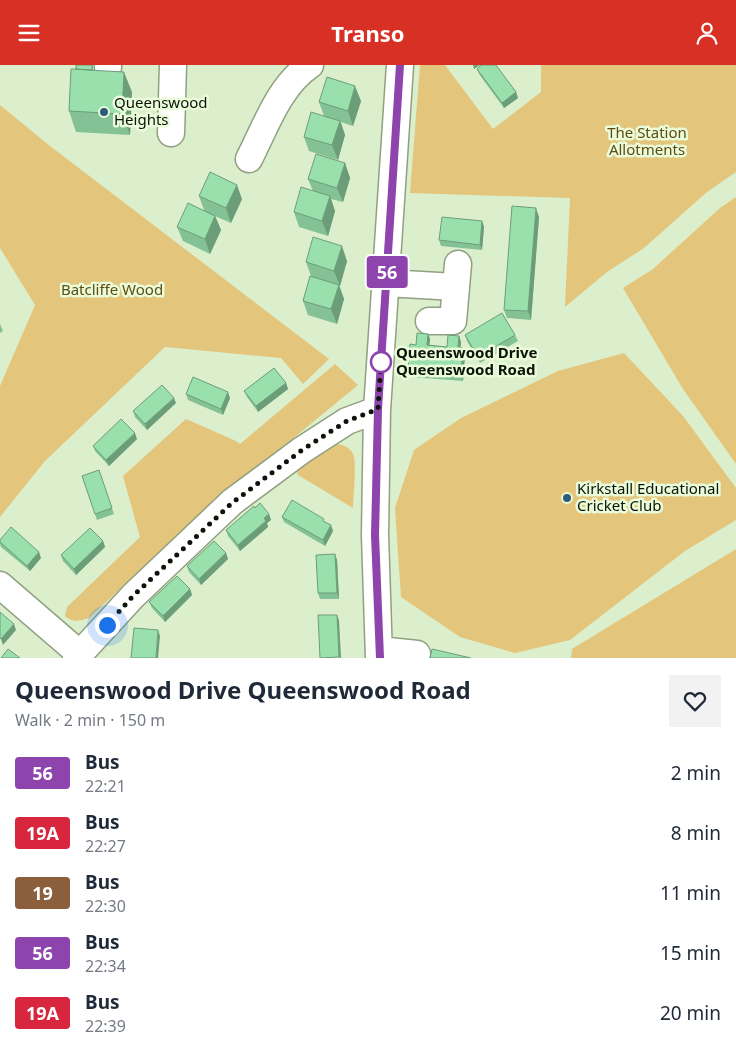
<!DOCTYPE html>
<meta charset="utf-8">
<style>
:root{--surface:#fff;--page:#f2f2f3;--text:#1f2937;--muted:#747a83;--accent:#d93025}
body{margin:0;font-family:"Noto Sans",sans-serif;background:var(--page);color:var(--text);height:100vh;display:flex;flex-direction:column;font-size:19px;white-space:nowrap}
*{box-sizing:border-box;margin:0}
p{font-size:16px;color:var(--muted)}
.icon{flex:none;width:28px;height:28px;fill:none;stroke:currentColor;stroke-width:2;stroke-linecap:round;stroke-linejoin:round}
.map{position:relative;height:593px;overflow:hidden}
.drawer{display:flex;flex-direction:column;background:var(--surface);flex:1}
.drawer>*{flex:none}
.badge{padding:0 10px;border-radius:4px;font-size:18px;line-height:32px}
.you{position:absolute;width:25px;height:25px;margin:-12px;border:4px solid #fff;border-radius:50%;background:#1a73e8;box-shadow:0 0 0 8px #1a73e833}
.map>.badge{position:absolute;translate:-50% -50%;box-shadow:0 0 0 2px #fff}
.round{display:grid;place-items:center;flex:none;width:52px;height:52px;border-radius:0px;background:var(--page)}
.headline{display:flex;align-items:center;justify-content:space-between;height:85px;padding:0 15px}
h1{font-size:24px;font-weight:700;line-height:38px}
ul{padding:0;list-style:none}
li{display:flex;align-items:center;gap:15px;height:60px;padding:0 15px}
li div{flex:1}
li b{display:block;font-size:19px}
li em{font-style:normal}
li .badge{min-width:55px;font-weight:700;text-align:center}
header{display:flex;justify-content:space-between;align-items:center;height:65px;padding:0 15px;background:var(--accent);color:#fff;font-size:22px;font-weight:700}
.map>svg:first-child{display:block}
.green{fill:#e3c57b}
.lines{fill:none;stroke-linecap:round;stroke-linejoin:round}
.minor-casing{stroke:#90a081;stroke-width:29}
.minor{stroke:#fff;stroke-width:26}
.wall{fill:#84c195}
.shaded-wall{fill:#6c9d79}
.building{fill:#9ae0ad;stroke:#6c9d79}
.line-casing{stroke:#fff;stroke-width:11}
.line{stroke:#8e44ad;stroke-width:8}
.walk{stroke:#0d1308;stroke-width:5;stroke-dasharray:0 9}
.poi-dot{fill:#2b5c7a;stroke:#eafcda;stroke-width:2}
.stop-dot{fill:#fff;stroke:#8e44ad;stroke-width:2.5}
.labels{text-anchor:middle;stroke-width:5;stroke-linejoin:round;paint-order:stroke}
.poi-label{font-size:15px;fill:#0d1308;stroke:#eafcda;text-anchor:start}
.park-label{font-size:15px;fill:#614c12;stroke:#eafcda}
.stop-label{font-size:15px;font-weight:bold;fill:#0d1308;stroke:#eafcda;text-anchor:start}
</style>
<header><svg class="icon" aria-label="menu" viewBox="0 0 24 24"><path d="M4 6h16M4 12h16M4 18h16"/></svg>Transo<svg class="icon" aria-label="person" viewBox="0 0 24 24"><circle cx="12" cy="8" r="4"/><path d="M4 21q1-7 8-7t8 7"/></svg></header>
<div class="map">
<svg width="736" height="593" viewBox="0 0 736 593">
<rect width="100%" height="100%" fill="#dcefcd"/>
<!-- green -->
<path class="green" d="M 420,0 L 445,0 L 493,64 L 541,27 L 541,0 L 736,0 L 736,107 L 707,127 L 644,183 L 607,207 L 565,242 L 570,133 L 410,128 Z
M 0,40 L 50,81 L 329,294 L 303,319 L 281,293 L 165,282 L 45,396 L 0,452 L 0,321 L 35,240 L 0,183 Z
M 736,132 L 736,399 L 683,324 L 623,223 L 653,204 L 720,143 Z
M 624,288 L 683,351 L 736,423 L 736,455 L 685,486 L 570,575 L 515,588 L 460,572 L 401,532 L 395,443 L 414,385 L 461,353 L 558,306 Z
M 335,299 L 358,320 L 195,454 L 89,553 C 79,556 73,558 65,551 L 67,542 L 140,472 L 123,411 L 186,354 L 236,376 L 240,379 Z
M 337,379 C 343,380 350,382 353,389 C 357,397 353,432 353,443 L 298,410 L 297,406 C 309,396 322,384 337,379 Z
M 736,484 L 736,593 L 571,593 L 572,584 Z"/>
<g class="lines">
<defs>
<path id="minor" d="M 108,2 L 108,0
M 171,68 L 173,0
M 249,94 C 266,61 279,21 310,0
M 386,218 L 456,222 L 453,256 L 429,256
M 456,222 L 458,199
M 0,520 L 80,589
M 379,585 L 417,589
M 76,593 L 133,531 L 232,437 L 302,385 L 347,356 L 377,345
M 379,593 L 375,470 L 377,345 L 400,0"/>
</defs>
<!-- minor casing -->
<use href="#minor" class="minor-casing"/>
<!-- minor -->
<use href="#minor" class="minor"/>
</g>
<!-- wall -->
<path class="wall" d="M 76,0 L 93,0 L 93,5 L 132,27 L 130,70 L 76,67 L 69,46 Z
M 477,4 L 516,27 L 518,33 L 504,43 L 479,9 Z
M 361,36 L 353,61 L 341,57 L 345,70 L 338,95 L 309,86 L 304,72 L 324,51 L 319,37 Z
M 345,98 L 350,113 L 343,137 L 331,134 L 335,146 L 328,171 L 299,162 L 294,147 L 313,126 L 308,114 Z
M 199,131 L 242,134 L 231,158 L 215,151 L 221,165 L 210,189 L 183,176 L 177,162 L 204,145 Z
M 539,152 L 531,255 L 507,253 L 504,245 Z
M 482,156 L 484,162 L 482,185 L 441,181 L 439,175 Z
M 347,196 L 340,221 L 339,220 L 344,234 L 337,259 L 308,250 L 303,236 L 311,211 L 306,197 Z
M 0,259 L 3,266 L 0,268 Z
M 428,269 L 430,274 L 429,280 L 447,282 L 459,271 L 461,277 L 460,283 L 465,289 L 463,316 L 411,312 L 408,306 L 416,280 Z
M 465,270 L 515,270 L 518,276 L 480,298 L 467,276 Z
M 286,318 L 288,324 L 258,347 L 247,332 L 244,326 Z
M 186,329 L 230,333 L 223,350 L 188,335 Z
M 176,338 L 147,365 L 135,352 L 133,346 Z
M 137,374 L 109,401 L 95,386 L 93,381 Z
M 99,405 L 114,449 L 97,455 L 82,411 Z
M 255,443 L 269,449 L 271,455 L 267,458 L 268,462 L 240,486 L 228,471 L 226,465 Z
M 282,452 L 325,457 L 333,466 L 325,481 L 284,457 Z
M 0,475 L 41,493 L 30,506 L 1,482 L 0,479 Z
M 103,476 L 105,482 L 76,510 L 63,496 L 61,490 Z
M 226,488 L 228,494 L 201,520 L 189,507 L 187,501 Z
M 335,489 L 337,495 L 339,534 L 320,534 L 318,528 Z
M 190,524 L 192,530 L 165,557 L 152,543 L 149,537 Z"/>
<!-- shaded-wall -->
<path class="shaded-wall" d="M 473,0 L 480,0 L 474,4 Z
M 124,7 L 132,27 L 130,70 L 122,49 Z
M 355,21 L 361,36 L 353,61 L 348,46 Z
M 516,27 L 518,33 L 504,43 L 502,38 Z
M 340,56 L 345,70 L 338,95 L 332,80 Z
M 345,98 L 350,113 L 343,137 L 337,123 Z
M 237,120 L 242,134 L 231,158 L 226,143 Z
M 330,131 L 335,146 L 328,171 L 322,156 Z
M 536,143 L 539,152 L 531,255 L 528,246 Z
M 215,151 L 221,165 L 210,189 L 205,174 Z
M 482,156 L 484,162 L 482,185 L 480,180 Z
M 342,181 L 347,196 L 340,221 L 334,206 Z
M 339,220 L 344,234 L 337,259 L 331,244 Z
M 428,269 L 430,274 L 429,286 L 427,280 Z
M 459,271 L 461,277 L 460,288 L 458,282 Z
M 463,283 L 465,289 L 463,316 L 461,310 Z
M 286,318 L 288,324 L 258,347 L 256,341 Z
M 228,327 L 230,333 L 223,350 L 221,344 Z
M 174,333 L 176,338 L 147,365 L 145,359 Z
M 135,368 L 137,374 L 109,401 L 106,395 Z
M 269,449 L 271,455 L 267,458 L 268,462 L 240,486 L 238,480 Z
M 331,460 L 333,466 L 325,481 L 323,475 Z
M 103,476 L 105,482 L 76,510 L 74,504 Z
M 39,487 L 41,493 L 30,506 L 27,501 Z
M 226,488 L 228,494 L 201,520 L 199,514 Z
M 335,489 L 337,495 L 339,534 L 337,528 Z
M 190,524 L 192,530 L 165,557 L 163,551 Z
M 337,550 L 339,555 L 341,593 L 340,593 L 339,592 Z
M 14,559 L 16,565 L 3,580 L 1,574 Z
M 158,565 L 160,571 L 158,593 L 156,593 Z"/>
<!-- building -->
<path class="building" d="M 76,0 L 92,0 L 92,5 L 76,4 Z
M 481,0 L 496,0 L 516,27 L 502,38 L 477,4 Z
M 71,4 L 124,7 L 122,49 L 69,46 Z
M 327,12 L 355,21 L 348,46 L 319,37 Z
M 311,47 L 340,56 L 332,80 L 304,72 Z
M 316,89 L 345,98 L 337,123 L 308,114 Z
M 210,107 L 237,120 L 226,143 L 199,131 Z
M 301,122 L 330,131 L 322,156 L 294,147 Z
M 188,138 L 215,151 L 205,174 L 177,162 Z
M 512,141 L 536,143 L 528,246 L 504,245 Z
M 442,152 L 482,156 L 480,180 L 439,175 Z
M 313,172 L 342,181 L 334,206 L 306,197 Z
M 310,211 L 339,220 L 331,244 L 303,236 Z
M 502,248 L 515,270 L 478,292 L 465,270 Z
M 417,268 L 428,269 L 427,280 L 447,282 L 448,270 L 459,271 L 458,282 L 463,283 L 461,310 L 408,306 L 410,279 L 416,280 Z
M 274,303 L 286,318 L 256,341 L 244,326 Z
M 193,312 L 228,327 L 221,344 L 186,329 Z
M 162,320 L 174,333 L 145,359 L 133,346 Z
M 121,354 L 135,368 L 106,395 L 93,381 Z
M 99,405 L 112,443 L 95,449 L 82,411 Z
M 292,435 L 324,454 L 323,456 L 331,460 L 323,475 L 282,452 Z
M 260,438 L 269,449 L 264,453 L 266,456 L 238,480 L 226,465 L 254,441 L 255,443 Z
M 11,462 L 39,487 L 27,501 L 0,477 L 0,475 Z
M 90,463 L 103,476 L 74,504 L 61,490 Z
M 214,476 L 226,488 L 199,514 L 187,501 Z
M 335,489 L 337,528 L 318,528 L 316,490 Z
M 177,511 L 190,524 L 163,551 L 149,537 Z
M 0,547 L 14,559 L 1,574 L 0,573 Z
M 318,550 L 337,550 L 339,592 L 320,593 Z
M 134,563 L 158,565 L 156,593 L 131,593 Z
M 8,584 L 20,593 L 1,593 Z
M 432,584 L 471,593 L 430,593 Z"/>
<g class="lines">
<defs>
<path id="line" d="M 380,593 L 375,470 L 378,344 L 400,0"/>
</defs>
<!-- line casing -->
<use href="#line" class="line-casing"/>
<!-- line -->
<use href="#line" class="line"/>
<!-- walk -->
<path class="walk" d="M 107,560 L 133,531 L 232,438 L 302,385 L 347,356 L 378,344 L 381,297"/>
</g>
<!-- markers -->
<g class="poi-dot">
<circle cx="104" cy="47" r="5"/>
<circle cx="567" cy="433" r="5"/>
</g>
<circle class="stop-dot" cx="381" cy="297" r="10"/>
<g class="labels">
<!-- poi labels -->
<g class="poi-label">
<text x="114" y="43">Queenswood<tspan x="114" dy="17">Heights</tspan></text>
<text x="577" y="429">Kirkstall Educational<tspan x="577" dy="17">Cricket Club</tspan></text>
</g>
<!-- park labels -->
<g class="park-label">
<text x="647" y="73">The Station<tspan x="647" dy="17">Allotments</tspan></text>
<text x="112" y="230">Batcliffe Wood</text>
</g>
<!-- stop labels -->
<g class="stop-label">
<text x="396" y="293">Queenswood Drive<tspan x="396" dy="17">Queenswood Road</tspan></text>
</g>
</g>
</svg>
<div class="you" style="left:107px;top:560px"></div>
<b class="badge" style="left:387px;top:207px;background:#8e44ad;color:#fff">56</b>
</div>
<section class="drawer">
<div class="headline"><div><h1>Queenswood Drive Queenswood Road</h1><p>Walk · 2 min · 150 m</p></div><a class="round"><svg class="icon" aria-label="heart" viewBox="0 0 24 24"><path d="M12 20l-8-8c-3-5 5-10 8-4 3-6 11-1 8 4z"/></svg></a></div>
<ul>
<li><span class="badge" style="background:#8e44ad;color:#fff">56</span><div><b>Bus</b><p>22:21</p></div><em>2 min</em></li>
<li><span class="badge" style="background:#d7263d;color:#fff">19A</span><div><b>Bus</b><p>22:27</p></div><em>8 min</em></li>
<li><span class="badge" style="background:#8b5e3c;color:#fff">19</span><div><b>Bus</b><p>22:30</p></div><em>11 min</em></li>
<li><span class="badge" style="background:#8e44ad;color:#fff">56</span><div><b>Bus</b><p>22:34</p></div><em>15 min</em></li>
<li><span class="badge" style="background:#d7263d;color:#fff">19A</span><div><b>Bus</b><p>22:39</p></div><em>20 min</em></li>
</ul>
</section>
